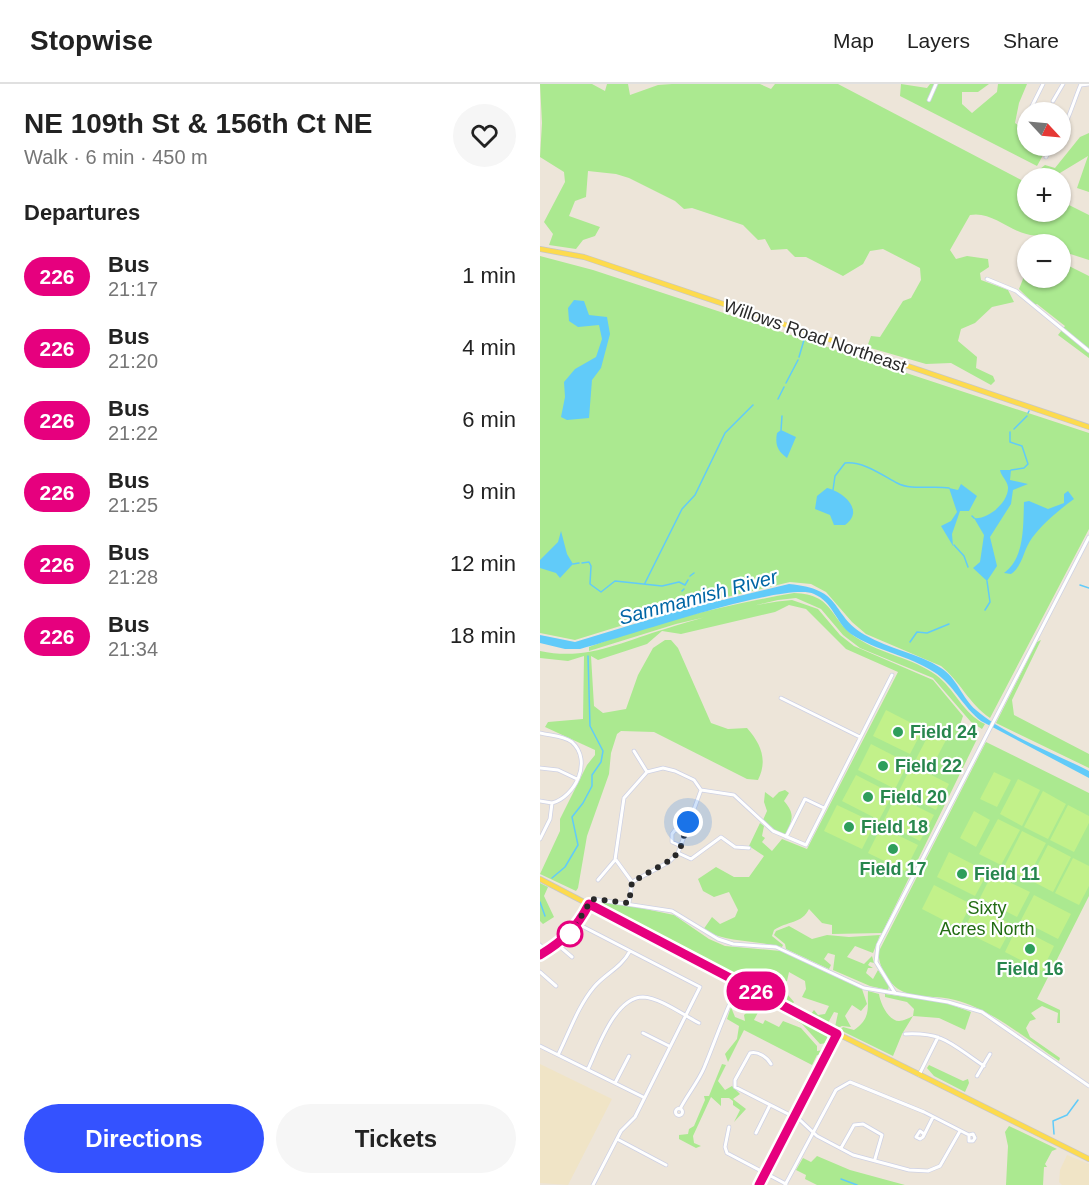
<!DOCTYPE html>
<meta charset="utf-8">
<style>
:root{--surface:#fff;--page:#f6f6f6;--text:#222;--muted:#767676;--line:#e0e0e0;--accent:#3452ff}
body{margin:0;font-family:Arial,sans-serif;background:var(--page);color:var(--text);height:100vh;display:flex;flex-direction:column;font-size:22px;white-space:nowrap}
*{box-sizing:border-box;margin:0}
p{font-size:20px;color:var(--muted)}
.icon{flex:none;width:33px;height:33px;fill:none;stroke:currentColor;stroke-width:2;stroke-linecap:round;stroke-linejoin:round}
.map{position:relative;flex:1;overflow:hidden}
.panel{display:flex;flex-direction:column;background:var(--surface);width:540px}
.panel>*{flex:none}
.badge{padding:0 12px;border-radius:20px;font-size:21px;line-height:39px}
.needle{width:39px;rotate:116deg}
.controls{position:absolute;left:477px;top:18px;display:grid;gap:12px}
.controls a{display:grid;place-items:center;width:54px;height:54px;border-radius:50%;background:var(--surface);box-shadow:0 2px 4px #0004;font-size:30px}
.you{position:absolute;width:30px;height:30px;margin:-15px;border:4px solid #fff;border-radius:50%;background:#1a73e8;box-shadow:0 0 0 9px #1a73e833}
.map>.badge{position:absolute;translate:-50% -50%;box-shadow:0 0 0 3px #fff}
h2{padding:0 24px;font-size:22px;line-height:54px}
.round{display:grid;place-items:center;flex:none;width:63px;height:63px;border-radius:32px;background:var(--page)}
.summary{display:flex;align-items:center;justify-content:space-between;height:102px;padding:0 24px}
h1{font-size:28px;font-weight:700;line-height:45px}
.cta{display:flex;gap:12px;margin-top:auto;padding:12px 24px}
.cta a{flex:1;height:69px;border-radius:36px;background:var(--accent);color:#fff;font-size:24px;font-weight:700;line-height:69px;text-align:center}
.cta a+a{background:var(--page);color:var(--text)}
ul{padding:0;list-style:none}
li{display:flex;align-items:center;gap:18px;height:72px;padding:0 24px}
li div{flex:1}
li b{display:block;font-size:22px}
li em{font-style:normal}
li .badge{min-width:66px;font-weight:700;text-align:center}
header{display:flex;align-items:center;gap:36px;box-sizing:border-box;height:84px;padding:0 30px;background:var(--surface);border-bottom:2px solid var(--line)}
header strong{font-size:28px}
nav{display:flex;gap:33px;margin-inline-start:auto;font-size:21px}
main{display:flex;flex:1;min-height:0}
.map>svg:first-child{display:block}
.education{fill:#f0e4c6}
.green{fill:#abe990}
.pitch{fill:#c2f18a}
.water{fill:#61cbf9}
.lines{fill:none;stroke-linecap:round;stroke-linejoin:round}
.stream{stroke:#61cbf9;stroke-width:1.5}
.minor-casing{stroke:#ced1e4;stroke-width:4.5}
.major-casing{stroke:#c7c7c7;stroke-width:6}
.minor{stroke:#fff;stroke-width:3}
.major{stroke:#fddb4e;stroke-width:4.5}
.line-casing{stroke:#fff;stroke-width:14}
.line{stroke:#e6007e;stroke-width:9}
.walk{stroke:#292929;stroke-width:6;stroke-dasharray:0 10.8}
.leisure-dot{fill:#2e9e5b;stroke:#fff;stroke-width:2}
.stop-dot{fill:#fff;stroke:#e6007e;stroke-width:3}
.labels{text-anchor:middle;stroke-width:4.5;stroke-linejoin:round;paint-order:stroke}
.street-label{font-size:18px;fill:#292929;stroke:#fff}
.leisure-label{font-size:18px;font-weight:bold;fill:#27864d;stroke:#fff;text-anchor:start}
.park-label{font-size:18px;fill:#226c13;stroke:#fff}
.water-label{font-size:20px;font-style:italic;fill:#0166a5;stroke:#fff}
</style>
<header>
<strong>Stopwise</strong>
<nav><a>Map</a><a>Layers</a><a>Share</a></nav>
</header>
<main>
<section class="panel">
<div class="summary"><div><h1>NE 109th St &amp; 156th Ct NE</h1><p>Walk · 6 min · 450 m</p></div><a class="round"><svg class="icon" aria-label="heart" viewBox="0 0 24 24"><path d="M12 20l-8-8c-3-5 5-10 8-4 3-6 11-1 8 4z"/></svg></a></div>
<h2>Departures</h2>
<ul>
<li><span class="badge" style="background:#e6007e;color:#fff">226</span><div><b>Bus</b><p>21:17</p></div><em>1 min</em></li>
<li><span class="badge" style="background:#e6007e;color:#fff">226</span><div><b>Bus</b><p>21:20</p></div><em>4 min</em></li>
<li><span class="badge" style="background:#e6007e;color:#fff">226</span><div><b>Bus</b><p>21:22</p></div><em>6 min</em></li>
<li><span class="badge" style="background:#e6007e;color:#fff">226</span><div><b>Bus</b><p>21:25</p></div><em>9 min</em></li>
<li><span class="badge" style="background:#e6007e;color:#fff">226</span><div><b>Bus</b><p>21:28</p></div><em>12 min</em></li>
<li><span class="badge" style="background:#e6007e;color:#fff">226</span><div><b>Bus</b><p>21:34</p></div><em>18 min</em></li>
</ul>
<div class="cta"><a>Directions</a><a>Tickets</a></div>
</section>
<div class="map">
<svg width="549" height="1101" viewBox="0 0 549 1101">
<rect width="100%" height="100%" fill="#ede5d9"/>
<!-- education -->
<path class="education" d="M 0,980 L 72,1015 L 28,1101 L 0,1099 Z
M 527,1071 L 549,1080 L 549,1101 L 522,1101 L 519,1098 L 520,1086 Z"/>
<!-- green -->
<path class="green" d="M 0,0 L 52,0 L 65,7 L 67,0 L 88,0 L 90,11 L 118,1 L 132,0 L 220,0 L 231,5 L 235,0 L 298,0 L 487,99 L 488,128 L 520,128 L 521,117 L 549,131 L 549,176 L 521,167 L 520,160 L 507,160 L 500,151 C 475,155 455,126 430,131 L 410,166 L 416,175 L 427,172 L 448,175 L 449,183 L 440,189 L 441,196 L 468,206 L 474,218 L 452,223 L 435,239 L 421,245 L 418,257 L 437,273 L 436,284 L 453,292 L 455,297 L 451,301 L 411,279 L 386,280 L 327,263 L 331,252 L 340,253 L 363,217 L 371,214 L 381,196 L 380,184 L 343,165 L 330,167 L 323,180 L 303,192 L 266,173 L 255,173 L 247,165 L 231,166 L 225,155 L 218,156 L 203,141 L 152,124 L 144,125 L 135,117 L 89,94 L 76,90 L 48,87 L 46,113 L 35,117 L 29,132 L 60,143 L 55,152 L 43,156 L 36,165 L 9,161 L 13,150 L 4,138 L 25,98 L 24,88 L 0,73 L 2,39 Z
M 361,0 L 387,4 L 390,0 L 449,0 L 438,8 L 422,8 L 422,20 L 432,29 L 457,8 L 458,0 L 487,0 L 479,19 L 475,39 L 487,47 L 488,62 L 508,62 L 497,82 L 360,12 Z
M 549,49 L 549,108 L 537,104 L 548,72 L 515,92 L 500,85 L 505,81 L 515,84 L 540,53 Z
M 0,172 L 53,186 L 549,349 L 549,445 L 450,634 C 429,620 420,597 401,582 L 326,550 L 312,538 L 286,508 L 271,500 L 250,498 L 132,526 L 35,556 L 0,549 Z
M 521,178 L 549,192 L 549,274 L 518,251 L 525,242 L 497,220 L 495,221 L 479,205 L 487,185 L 488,194 L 520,194 Z
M 254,509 C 295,510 289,536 317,554 C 341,570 373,574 396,591 C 415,605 423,630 445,640 L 442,645 L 431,638 L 393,594 L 320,564 L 303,551 L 281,525 L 256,514 L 238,516 L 136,540 L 49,567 L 49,563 C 115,538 185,521 254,509 Z
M 252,516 L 278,525 L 300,551 L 314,562 L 393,596 L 423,632 L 420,641 L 437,655 L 342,849 L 292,850 L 292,841 L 282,839 L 269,825 C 262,840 247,837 234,846 L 232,852 L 243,861 L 242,863 C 215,856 189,859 163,846 L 172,833 L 180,840 L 195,833 L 198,826 L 189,808 L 174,813 L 163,807 L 158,795 L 176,783 L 194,793 L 209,793 L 224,772 L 209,762 L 220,739 L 224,742 L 222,752 L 225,754 L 222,758 L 232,767 L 242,755 L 267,765 L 358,588 L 306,565 L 266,525 L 249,521 L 235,528 L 141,550 L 122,547 L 107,560 L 58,576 L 51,572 L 54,622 L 63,629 L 86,625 L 98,591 L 113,564 L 125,556 L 131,556 L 138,564 L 171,639 L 188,645 L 207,644 C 221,660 228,676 218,696 L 207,695 L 114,648 L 81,647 L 77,650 L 71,669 L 69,690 L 47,752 L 38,804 L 36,807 L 0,790 L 20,747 L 20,735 L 47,681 L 55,671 L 55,666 L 5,643 L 8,638 L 43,635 L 44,572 L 28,577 L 0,574 L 0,567 C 47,577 81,558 125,545 C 162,533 214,519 252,516 Z
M 501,556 L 472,616 L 474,631 L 549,670 L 549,684 L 456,639 L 497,558 Z
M 446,658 L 549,709 L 549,812 L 497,915 L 520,926 L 520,939 L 517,939 L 518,929 L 502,922 L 491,929 L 496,935 L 490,937 L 486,944 L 490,953 L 520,974 L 519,977 C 486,955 453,926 415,916 C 398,911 375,915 360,906 C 348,899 337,880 339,867 Z
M 245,706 L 249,709 L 244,717 C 256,731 252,736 245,752 L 230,743 L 223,736 L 227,727 L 224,718 L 225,708 L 233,714 L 239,708 Z
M 0,799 L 8,803 L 4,812 L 14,833 L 3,840 L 0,837 Z
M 62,816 L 134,831 L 169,855 L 185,862 L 241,867 L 322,905 L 327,920 L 321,927 L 312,921 L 305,932 L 311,943 L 302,942 L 298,944 L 295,943 L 298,929 L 294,928 L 288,939 L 271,930 L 274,926 L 278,931 L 285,930 L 289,922 L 262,913 L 266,905 L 265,897 L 249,888 L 247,897 L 237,899 L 233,905 L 236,910 L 248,911 L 254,918 L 251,922 L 223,907 L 226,900 L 231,903 L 237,887 L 226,887 L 220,893 L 217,903 L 59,821 L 58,818 Z
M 249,842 L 272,855 L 287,851 L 309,853 L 340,851 L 333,869 L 315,862 L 307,873 L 324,880 L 332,872 L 334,879 L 330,878 L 328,881 L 333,884 L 328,884 L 326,889 L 333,895 L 338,886 L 349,902 L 348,906 L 330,902 L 293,886 L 295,871 L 288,869 L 284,875 L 291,881 L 289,885 L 246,865 L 245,860 L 234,851 L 236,847 Z
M 203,903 L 288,950 L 287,959 L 280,960 L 262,940 L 224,917 L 214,936 L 223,940 L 225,936 L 239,943 L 243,937 L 261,944 L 277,962 L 277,967 L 283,966 L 282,972 L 277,971 L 272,981 L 204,946 L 188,978 L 185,970 L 197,955 L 199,942 L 187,935 L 191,923 L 195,933 L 205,937 L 204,931 L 209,926 L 205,920 L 195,917 Z
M 328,907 L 339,910 C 340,918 348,937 359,937 C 363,937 369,934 373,932 L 374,925 L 367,918 L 345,913 L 345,910 L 406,919 L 431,928 L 425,946 L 399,934 L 373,932 L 362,950 L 353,972 L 300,946 L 303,943 L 314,946 C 332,934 327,922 328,907 Z
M 182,980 L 186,981 L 178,997 L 185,1006 L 192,1002 L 200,1010 L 193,1015 L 206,1025 L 194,1038 L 200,1026 L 193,1021 L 193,1017 L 189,1014 L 181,1014 L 181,1022 L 171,1013 L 153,1052 L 154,1059 L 161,1062 L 156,1064 L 139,1055 L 139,1051 L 148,1050 L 149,1045 L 154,1042 L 165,1016 L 164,1012 L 169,1012 Z
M 389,981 L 423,997 L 428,995 L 429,999 L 425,1008 L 394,992 L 387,984 Z
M 469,1042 L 517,1065 L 512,1067 L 505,1080 L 507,1083 L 504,1083 L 503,1101 L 466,1101 L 468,1062 L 465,1048 Z
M 277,1072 L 310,1086 L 365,1101 L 277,1101 L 265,1095 L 266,1091 L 256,1086 L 263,1074 L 271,1078 Z"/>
<!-- pitch -->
<path class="pitch" d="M 346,626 L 383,645 L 370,670 L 333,652 Z
M 390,648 L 406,656 L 392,683 L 376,675 Z
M 331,660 L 368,679 L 355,705 L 318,686 Z
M 372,681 L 409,700 L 396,726 L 359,707 Z
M 454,688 L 471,696 L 457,723 L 440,715 Z
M 316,691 L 353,710 L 339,736 L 302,717 Z
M 478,695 L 500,706 L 482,742 L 460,730 Z
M 503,707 L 526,720 L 508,755 L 484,743 Z
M 356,712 L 394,731 L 380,757 L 343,738 Z
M 297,721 L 335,739 L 322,765 L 284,747 Z
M 528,721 L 549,732 L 549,739 L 534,768 L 510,756 Z
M 434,727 L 450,736 L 436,763 L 420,754 Z
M 458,735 L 480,746 L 461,781 L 439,770 Z
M 341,743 L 378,761 L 365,787 L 328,769 Z
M 482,747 L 506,759 L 487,795 L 464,783 Z
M 508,761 L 531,773 L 513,808 L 490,796 Z
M 409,768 L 448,788 L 435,812 L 397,793 Z
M 533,774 L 549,782 L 549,802 L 539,821 L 515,809 Z
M 452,790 L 490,808 L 477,833 L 440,814 Z
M 394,801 L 431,820 L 419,844 L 382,825 Z
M 494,811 L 531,830 L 518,855 L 481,836 Z
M 436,822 L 473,841 L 460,865 L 423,847 Z
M 477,843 L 514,862 L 502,887 L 465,868 Z"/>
<!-- water -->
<path class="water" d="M 34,216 L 44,217 L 49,231 L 67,233 L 70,250 L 61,284 L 52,296 L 49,334 L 27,336 L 21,333 L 25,313 L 24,298 L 35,285 L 56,273 L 62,255 L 59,241 L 38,243 L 29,237 L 28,224 Z
M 241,346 L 256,353 L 247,374 C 237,367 235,360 237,349 Z
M 460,386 L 471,386 L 470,396 L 488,400 L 473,406 L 471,420 L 450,453 L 457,482 L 447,497 L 433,484 L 440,478 L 444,451 L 434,434 C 448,436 469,418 468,403 C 467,396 461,392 460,386 Z
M 421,400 L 437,412 L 429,427 L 420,427 L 412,450 L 413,462 L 401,442 L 411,437 L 417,428 L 409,404 L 418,406 Z
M 287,404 C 304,408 325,427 305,441 L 294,441 L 290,431 L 275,425 L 277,412 Z
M 528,407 L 534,415 C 519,426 503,439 492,454 C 483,466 483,482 471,490 L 464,489 C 485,474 483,442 484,418 L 489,417 L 508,425 L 524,419 L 524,410 Z
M 21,447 L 27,470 L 33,480 L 20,494 L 16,489 L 0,484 L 0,476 L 18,458 Z
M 249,500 C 305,505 289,530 325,551 C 349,565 378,569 401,584 C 417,594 422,614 436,626 C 463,650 516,670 549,687 L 549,694 L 441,637 C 423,623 413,600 394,588 C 368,571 336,567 311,550 C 296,539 293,518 274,510 C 245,497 79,555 40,565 L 25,565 L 0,559 L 0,551 L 35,558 L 137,527 Z"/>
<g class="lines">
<!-- stream -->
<path class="stream" d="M 264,254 L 265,252
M 259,273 L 264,256
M 246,299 L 258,276
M 238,315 L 244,303
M 488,329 L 489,327
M 474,345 L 487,332
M 241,346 L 242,332
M 470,348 L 470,358 L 482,362 L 488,380 L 484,384 L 471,386
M 293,406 L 295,392 L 305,379 C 323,377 342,391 357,399 C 372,407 392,401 409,404
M 432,432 L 434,434
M 414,461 L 424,472 L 428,483
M 42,479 L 49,478 L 51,482 L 50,500 L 61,508 L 75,497 L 122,502 L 139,498 L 145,501 L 148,496
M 33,480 L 39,479
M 150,492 L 154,489
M 105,499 L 142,425 L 155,411 L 185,349 L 213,321
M 540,501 L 549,504
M 142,507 L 144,505
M 445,526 L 450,518 L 447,497
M 370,558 L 377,548 L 387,549 L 409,540
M 12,794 L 25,783 L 38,761 L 32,733 L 43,719 L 52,702 L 52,691 L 61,678 L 63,667 L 50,642 L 48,572
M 0,818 L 5,832
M 514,1050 L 513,1037 L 527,1031 L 538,1016
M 301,1095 L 317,1101"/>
<defs>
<path id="minor" d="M 541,1 L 549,0
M 389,16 L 396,0
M 513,17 L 523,0
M 489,28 L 503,0
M 520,50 C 529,36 534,16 541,0
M 506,73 L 512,62
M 447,195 L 476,207 L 549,267
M 241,614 L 320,653
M 0,649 C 11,652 22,651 32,658 C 53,677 35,713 12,719 L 10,735 L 0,755
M 94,667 L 107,688
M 0,684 L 18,686 L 37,695
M 0,717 L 12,719
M 246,753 L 265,715 L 284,724
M 141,762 L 132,758 L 132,750 L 135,746 L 145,747
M 138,769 L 151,775 L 181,753 L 195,763 L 209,764
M 75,776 L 84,714 L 107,688 L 123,684 L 135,687 L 154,696 L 161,706 L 194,711 L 233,747 L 266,761 L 352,591
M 76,776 L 92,798
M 58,796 L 75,776
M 89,819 L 92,798 L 129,778 L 138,769 L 161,706
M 38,840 L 160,903 L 95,1033 L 81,1047 L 53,1101
M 0,861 L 5,868
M 18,861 L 32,873
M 0,871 L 18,861 L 34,846 L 53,815 L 132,827 L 178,855 L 193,860 L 236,863 L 324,904 L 408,918 L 442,928 L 549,1002
M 0,888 L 16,902
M 355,909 L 336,878 L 338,861 L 549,453
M 103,949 L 129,962
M 365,950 C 405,948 412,961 444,982
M 0,962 L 103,1013
M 18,971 C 29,949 38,922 54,903 C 66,889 81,884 90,867
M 231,980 C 227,973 218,967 210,969 L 195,996 L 195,1003 L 260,1036 L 277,1052 L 313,1071 L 369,1086 L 388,1087 L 400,1082 L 420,1047
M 48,985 C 58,964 75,913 103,913 C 121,914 143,931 159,939
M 379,991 L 398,953
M 437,992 L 450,970
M 75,999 L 89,972
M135.5 1028a3.5 3.5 0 1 1 7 0a3.5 3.5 0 1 1-7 0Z
M 140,1025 C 147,1011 158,998 164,984 C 176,955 185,927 199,900
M 189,1043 L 185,1063 L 187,1069 L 246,1100
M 216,1049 L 230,1021
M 384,1050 L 380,1047 L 376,1053 L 380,1055 L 383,1053 L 393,1033
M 77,1055 L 126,1081
M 301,1064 L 314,1041 L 323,1040 L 342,1051 L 335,1075
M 219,1101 L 297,950
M 245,1101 L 296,1006 L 310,998 L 384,1028 L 429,1051 L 433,1050 L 435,1054 L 433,1057 L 429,1057 L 429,1051"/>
<path id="major" d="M 0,165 L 44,173 L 549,343
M 0,795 L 270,936 L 549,1075"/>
</defs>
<!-- minor casing -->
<use href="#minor" class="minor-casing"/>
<!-- major casing -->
<use href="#major" class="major-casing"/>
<!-- minor -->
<use href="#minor" class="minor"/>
<!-- major -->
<use href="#major" class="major"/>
</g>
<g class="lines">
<defs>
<path id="line" d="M 0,871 C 23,857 36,845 49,820 L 297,950 L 219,1101"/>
</defs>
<!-- line casing -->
<use href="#line" class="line-casing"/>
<!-- line -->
<use href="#line" class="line"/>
<!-- walk -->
<path class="walk" d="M 30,850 L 52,815 L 89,819 L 92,798 L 134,774 L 141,762 L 148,738"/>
</g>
<!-- markers -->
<g class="leisure-dot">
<circle cx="358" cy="648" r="6"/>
<circle cx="343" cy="682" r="6"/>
<circle cx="328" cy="713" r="6"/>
<circle cx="309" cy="743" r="6"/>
<circle cx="353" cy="765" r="6"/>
<circle cx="422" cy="790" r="6"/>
<circle cx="490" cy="865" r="6"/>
</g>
<circle class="stop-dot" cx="30" cy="850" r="12"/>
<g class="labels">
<!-- street labels -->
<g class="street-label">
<text transform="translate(275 252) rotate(19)" y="6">Willows Road Northeast</text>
</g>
<!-- leisure labels -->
<g class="leisure-label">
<text x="370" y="654">Field 24</text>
<text x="355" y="688">Field 22</text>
<text x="340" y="719">Field 20</text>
<text x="321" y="749">Field 18</text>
<text x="353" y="791" text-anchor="middle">Field 17</text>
<text x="434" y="796">Field 11</text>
<text x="490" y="891" text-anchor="middle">Field 16</text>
</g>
<!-- park labels -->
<g class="park-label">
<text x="447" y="830">Sixty<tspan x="447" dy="21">Acres North</tspan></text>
</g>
<!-- water labels -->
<g class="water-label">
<text transform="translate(158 513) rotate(-15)" y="7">Sammamish River</text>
</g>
</g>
</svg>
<div class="controls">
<a><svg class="needle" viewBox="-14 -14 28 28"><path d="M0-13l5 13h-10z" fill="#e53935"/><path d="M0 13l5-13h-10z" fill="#767676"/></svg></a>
<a>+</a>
<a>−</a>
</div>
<div class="you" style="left:148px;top:738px"></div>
<b class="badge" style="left:216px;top:907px;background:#e6007e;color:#fff">226</b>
</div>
</main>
